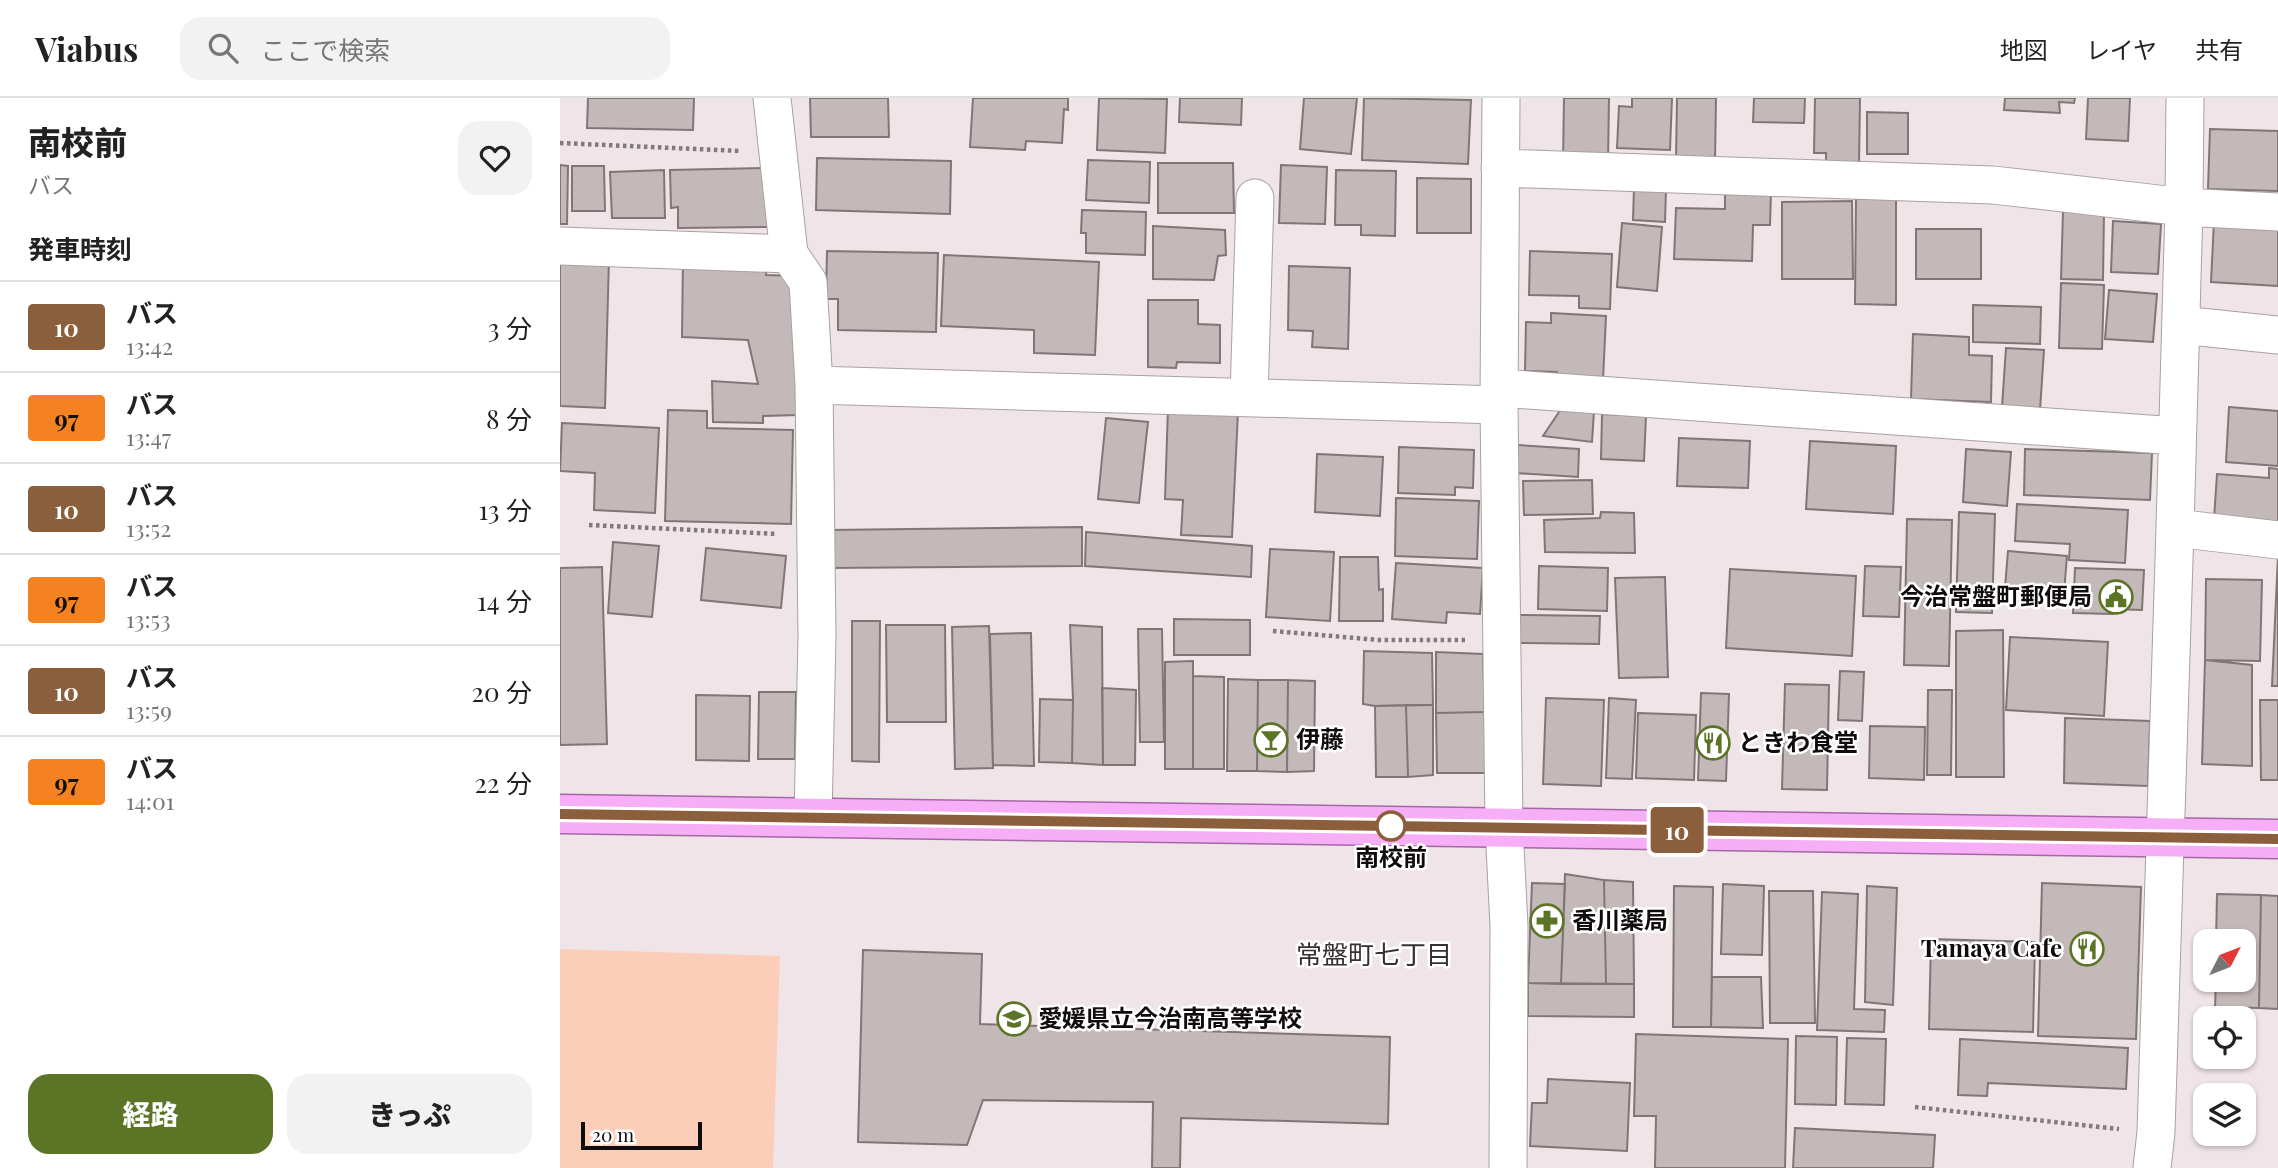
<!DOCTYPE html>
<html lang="ja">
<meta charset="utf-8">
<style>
:root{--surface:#fff;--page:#f2f2f2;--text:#222;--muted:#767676;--line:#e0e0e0;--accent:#5c7425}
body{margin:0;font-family:"Playfair Display","Noto Sans JP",serif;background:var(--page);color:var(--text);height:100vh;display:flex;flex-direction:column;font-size:26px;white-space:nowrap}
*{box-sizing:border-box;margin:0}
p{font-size:23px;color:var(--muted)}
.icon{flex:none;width:38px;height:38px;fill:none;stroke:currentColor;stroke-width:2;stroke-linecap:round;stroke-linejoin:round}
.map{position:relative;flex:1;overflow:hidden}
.panel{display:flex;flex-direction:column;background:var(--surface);width:560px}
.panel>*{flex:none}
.badge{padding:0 14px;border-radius:5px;font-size:24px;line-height:46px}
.needle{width:46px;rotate:48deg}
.buttons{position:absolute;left:1633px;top:831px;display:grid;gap:14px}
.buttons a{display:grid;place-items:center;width:63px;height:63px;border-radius:14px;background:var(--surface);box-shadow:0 2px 5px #0004;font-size:35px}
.scale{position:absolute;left:21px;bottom:18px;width:121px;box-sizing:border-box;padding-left:7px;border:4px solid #100c0e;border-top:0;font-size:19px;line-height:24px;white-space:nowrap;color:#100c0e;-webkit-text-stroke:5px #fff;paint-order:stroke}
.map>.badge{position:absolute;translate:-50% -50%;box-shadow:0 0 0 4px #fff}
h2{padding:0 28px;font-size:26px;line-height:63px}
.round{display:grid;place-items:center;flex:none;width:74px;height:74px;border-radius:21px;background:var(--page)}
.head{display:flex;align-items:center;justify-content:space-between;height:119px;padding:0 28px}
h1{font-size:33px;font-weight:800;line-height:52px}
.action{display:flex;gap:14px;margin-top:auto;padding:14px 28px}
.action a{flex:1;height:80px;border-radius:21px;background:var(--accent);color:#fff;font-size:28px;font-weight:800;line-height:80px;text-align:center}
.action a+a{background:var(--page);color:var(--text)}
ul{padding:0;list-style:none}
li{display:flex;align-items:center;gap:21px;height:91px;padding:0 28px;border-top:2px solid var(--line)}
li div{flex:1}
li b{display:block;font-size:26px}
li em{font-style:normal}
li .badge{min-width:77px;font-weight:700;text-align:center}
header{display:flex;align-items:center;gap:42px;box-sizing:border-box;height:98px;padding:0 35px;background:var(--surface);border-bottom:2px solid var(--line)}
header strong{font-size:33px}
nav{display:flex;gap:38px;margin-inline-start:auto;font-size:24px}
.search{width:490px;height:63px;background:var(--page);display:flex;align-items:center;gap:18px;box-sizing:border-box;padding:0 24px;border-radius:21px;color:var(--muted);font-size:26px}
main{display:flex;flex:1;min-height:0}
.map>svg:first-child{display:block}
.green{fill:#fcceb9}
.building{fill:#c4b9b9;stroke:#807675;stroke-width:2}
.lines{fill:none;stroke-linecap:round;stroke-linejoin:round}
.minor-casing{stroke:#aaa0a3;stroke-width:39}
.trunk-casing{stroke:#a468a4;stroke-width:41}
.path{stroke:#81797c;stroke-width:4.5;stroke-dasharray:3.5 3.5;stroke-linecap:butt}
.minor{stroke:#fff;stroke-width:37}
.trunk{stroke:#f6aef6;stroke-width:38}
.line-casing{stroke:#fff;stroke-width:16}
.line{stroke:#8b5e3c;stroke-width:10}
.stop-dot{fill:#fff;stroke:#8b5e3c;stroke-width:3.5}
.labels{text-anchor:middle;stroke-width:5;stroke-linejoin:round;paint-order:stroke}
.poi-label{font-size:24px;font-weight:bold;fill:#100c0e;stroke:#fff;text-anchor:start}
.stop-label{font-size:24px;font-weight:bold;fill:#100c0e;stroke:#fff}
.neighbourhood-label{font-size:26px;fill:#372f32;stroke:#fff}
</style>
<header>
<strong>Viabus</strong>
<div class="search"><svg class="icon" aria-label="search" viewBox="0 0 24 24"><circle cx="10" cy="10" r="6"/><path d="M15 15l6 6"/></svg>ここで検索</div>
<nav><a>地図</a><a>レイヤ</a><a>共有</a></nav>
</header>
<main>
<section class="panel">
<div class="head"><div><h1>南校前</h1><p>バス</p></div><a class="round"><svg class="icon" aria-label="heart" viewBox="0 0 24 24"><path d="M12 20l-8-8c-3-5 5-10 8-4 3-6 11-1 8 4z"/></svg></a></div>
<h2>発車時刻</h2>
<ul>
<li><span class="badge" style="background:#8b5e3c;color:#fff">10</span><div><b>バス</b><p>13:42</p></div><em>3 分</em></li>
<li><span class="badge" style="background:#f58220;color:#111">97</span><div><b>バス</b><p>13:47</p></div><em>8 分</em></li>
<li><span class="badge" style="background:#8b5e3c;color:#fff">10</span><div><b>バス</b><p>13:52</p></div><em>13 分</em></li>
<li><span class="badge" style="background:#f58220;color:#111">97</span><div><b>バス</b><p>13:53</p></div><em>14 分</em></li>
<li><span class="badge" style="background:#8b5e3c;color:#fff">10</span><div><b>バス</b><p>13:59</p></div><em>20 分</em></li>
<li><span class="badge" style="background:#f58220;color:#111">97</span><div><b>バス</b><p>14:01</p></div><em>22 分</em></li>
</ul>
<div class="action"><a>経路</a><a>きっぷ</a></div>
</section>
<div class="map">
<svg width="1718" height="1070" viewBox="0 0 1718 1070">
<rect width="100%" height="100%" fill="#efe4e8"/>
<!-- green -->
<path class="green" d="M 0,851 L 220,858 L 213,1070 L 0,1070 Z"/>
<!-- building -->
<path class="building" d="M 28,0 L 134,0 L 133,32 L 27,30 Z
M 250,0 L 328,0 L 329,39 L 251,39 Z
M 413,0 L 508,0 L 508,12 L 504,11 L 502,45 L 466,43 L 465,52 L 410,49 Z
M 539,0 L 607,1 L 605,55 L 537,52 Z
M 620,0 L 682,0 L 681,27 L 619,24 Z
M 744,0 L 797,0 L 791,56 L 740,51 Z
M 804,0 L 911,2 L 908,66 L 802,62 Z
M 1004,0 L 1049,0 L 1048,65 L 1003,64 Z
M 1072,0 L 1112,0 L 1110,52 L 1057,50 L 1059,8 L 1072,9 Z
M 1117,0 L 1156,0 L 1155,63 L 1116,62 Z
M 1194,0 L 1245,0 L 1244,25 L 1193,24 Z
M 1255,0 L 1300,0 L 1299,67 L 1266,66 L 1266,55 L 1254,55 Z
M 1445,0 L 1515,0 L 1514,5 L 1499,4 L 1500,15 L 1444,12 Z
M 1528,0 L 1570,0 L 1568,43 L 1526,41 Z
M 1307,14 L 1348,15 L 1348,56 L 1307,56 Z
M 1650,31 L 1718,33 L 1718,93 L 1648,91 Z
M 257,60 L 391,63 L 390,116 L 256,112 Z
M 528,62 L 590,64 L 589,105 L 526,102 Z
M 598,65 L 673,65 L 674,115 L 598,115 Z
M 0,67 L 8,68 L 7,126 L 0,126 Z
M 721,67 L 767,69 L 765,126 L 719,125 Z
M 12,68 L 44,68 L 45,113 L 12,113 Z
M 209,70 L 210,129 L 118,130 L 118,109 L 111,110 L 110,72 Z
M 104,72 L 105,120 L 52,120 L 50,74 Z
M 776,72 L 836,73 L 835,138 L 801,137 L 801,127 L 775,127 Z
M 857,80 L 911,81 L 911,135 L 857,135 Z
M 1074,89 L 1106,91 L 1105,124 L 1073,122 Z
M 1165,92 L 1211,94 L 1210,127 L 1193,127 L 1192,163 L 1114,161 L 1116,110 L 1165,111 Z
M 1296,98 L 1336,98 L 1336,207 L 1295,206 Z
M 1292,103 L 1293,181 L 1222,181 L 1222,104 Z
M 522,112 L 586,114 L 585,157 L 526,155 L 526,135 L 521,135 Z
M 1503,113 L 1544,114 L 1543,182 L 1501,181 Z
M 1553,123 L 1601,126 L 1598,176 L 1551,174 Z
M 1654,123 L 1718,127 L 1718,188 L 1651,184 Z
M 1062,125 L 1102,129 L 1097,193 L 1057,189 Z
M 593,128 L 665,132 L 666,157 L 658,158 L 654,182 L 593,181 Z
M 1356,131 L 1421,131 L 1421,181 L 1356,181 Z
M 267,153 L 378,155 L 376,234 L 278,232 L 278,201 L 266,201 Z
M 970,153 L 1052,156 L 1050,211 L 1019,210 L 1019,198 L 969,197 Z
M 384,157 L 539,164 L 535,257 L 474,255 L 474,232 L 381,228 Z
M 123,158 L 207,161 L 206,177 L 236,178 L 239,317 L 203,318 L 203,325 L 153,324 L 152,283 L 198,286 L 188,242 L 122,239 Z
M 0,159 L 49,160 L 45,310 L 0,308 Z
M 729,168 L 790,170 L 788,251 L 752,249 L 753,233 L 728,232 Z
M 1501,185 L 1544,187 L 1542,251 L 1499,250 Z
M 1549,192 L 1597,196 L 1593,244 L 1545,241 Z
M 588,202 L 638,202 L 638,226 L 660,227 L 660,265 L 617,264 L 616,270 L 588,269 Z
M 1413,207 L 1481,209 L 1480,246 L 1413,244 Z
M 991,215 L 1046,218 L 1043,282 L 996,279 L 997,274 L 965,273 L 966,224 L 991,225 Z
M 1353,236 L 1409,239 L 1409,257 L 1432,258 L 1431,304 L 1351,301 Z
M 1446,250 L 1484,252 L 1480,312 L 1442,309 Z
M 1669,309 L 1718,313 L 1718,368 L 1666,364 Z
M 608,310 L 678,314 L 672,439 L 621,437 L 623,402 L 605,401 Z
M 1001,311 L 1034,313 L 1032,344 L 983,338 Z
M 108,312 L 147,313 L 147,330 L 233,332 L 231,426 L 105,423 Z
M 1042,316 L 1086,318 L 1084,363 L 1041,361 Z
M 546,320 L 588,324 L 579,405 L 538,401 Z
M 2,325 L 99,330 L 95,415 L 34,412 L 35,375 L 0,373 Z
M 1119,340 L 1190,343 L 1188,390 L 1117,388 Z
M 1250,343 L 1336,348 L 1333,416 L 1246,411 Z
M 957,347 L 1019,351 L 1018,379 L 955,375 Z
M 839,349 L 914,352 L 913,390 L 895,389 L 895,397 L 838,395 Z
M 1406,351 L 1451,354 L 1447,408 L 1403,404 Z
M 1465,351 L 1592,355 L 1590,402 L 1464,397 Z
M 757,356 L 823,359 L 820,418 L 755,414 Z
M 1709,370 L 1718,371 L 1718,425 L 1654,421 L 1657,376 L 1709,380 Z
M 1032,382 L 1033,416 L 964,417 L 963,383 Z
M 836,400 L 919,403 L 917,461 L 835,458 Z
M 1457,406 L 1568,412 L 1565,465 L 1509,462 L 1510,446 L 1455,443 Z
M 1041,414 L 1074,415 L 1075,455 L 985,454 L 984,422 L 1040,420 Z
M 1399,414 L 1435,416 L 1432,515 L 1396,514 Z
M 1347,421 L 1392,422 L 1389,568 L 1344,567 Z
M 522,429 L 522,468 L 268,470 L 268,432 Z
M 526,434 L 692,448 L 691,479 L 525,468 Z
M 53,444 L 99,448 L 92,519 L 48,515 Z
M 146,450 L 226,458 L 221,510 L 141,502 Z
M 710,451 L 774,454 L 770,523 L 706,519 Z
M 1448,453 L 1507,458 L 1503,507 L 1444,502 Z
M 1718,458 L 1718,588 L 1712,588 Z
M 780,459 L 818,459 L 819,492 L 823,491 L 823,523 L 779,523 Z
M 836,465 L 923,470 L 920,516 L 887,514 L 886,525 L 832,521 Z
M 979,468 L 1048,470 L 1047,513 L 978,511 Z
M 1305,468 L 1341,469 L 1339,519 L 1303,518 Z
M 42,469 L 47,646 L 0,647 L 0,470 Z
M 1515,470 L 1584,472 L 1582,512 L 1553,511 L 1553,516 L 1513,515 Z
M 1170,471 L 1296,478 L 1292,558 L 1166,550 Z
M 1105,479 L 1108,579 L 1059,580 L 1055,480 Z
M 1646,481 L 1702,482 L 1700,563 L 1645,562 Z
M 957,517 L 1040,518 L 1039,546 L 957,545 Z
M 614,521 L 690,522 L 690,557 L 614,557 Z
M 292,523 L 320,523 L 319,664 L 292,663 Z
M 326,527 L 385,527 L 386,624 L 327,624 Z
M 510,527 L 542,529 L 543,667 L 512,665 L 513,602 Z
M 429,528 L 433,670 L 395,671 L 392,529 Z
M 578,531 L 602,531 L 604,644 L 580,644 Z
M 1443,532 L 1444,679 L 1396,679 L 1396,533 Z
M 471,535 L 474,668 L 433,667 L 430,536 Z
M 1450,539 L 1548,544 L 1544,618 L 1446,612 Z
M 804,553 L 872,555 L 873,607 L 815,608 L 803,606 Z
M 876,554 L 923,556 L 925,614 L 876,615 Z
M 1645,562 L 1692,567 L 1692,668 L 1642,666 Z
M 633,563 L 633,671 L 605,671 L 605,564 Z
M 1280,573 L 1304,574 L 1302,623 L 1278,622 Z
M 633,578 L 664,579 L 664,671 L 633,671 Z
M 668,581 L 698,582 L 697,673 L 667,673 Z
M 698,582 L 728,582 L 727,674 L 697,673 Z
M 728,582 L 755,583 L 754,673 L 727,674 Z
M 1225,586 L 1269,587 L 1267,692 L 1222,691 Z
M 542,590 L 576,592 L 575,667 L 543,667 Z
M 1368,592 L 1392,592 L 1391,677 L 1367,677 Z
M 199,594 L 236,594 L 235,661 L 198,661 Z
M 1141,595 L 1169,596 L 1166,683 L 1138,682 Z
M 136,597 L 190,598 L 189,663 L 136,662 Z
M 986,600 L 1044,602 L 1041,688 L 983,686 Z
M 1049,600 L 1076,602 L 1072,681 L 1046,680 Z
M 480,601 L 513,602 L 512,665 L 479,664 Z
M 1700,602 L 1718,602 L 1718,682 L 1701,682 Z
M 846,607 L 848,679 L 816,679 L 815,608 Z
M 846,607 L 873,607 L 873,677 L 848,679 Z
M 925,614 L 926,675 L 877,675 L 876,615 Z
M 1078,615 L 1136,617 L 1134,682 L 1076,680 Z
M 1505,620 L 1590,623 L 1588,688 L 1504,685 Z
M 1310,628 L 1365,629 L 1364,682 L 1309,680 Z
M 1005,776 L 1044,782 L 1046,886 L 1001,886 Z
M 1044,782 L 1073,784 L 1074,886 L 1046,886 Z
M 972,785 L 1005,786 L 1001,886 L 968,885 Z
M 1482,785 L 1581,789 L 1576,941 L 1478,938 Z
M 1163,786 L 1204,788 L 1202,857 L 1161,856 Z
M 1114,788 L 1153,789 L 1151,929 L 1113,929 Z
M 1307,788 L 1337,790 L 1333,907 L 1305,904 Z
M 1209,793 L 1253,793 L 1255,925 L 1210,925 Z
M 1262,794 L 1298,796 L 1294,911 L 1325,912 L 1324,934 L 1257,932 Z
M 1657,796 L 1701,797 L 1699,910 L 1655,909 L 1656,882 L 1684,882 L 1684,844 L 1656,844 Z
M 1701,797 L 1718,798 L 1718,911 L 1699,910 Z
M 1371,841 L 1475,844 L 1473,934 L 1369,931 Z
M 303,852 L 422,856 L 420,926 L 830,939 L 828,1026 L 621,1020 L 620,1070 L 592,1070 L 593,1004 L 423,1002 L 407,1047 L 298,1044 Z
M 1152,879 L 1201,879 L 1203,930 L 1151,929 Z
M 968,885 L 1074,886 L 1074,919 L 968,918 Z
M 1076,936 L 1228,941 L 1225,1070 L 1095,1070 L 1096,1018 L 1074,1018 Z
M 1236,938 L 1277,939 L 1276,1007 L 1235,1006 Z
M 1287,940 L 1326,941 L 1324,1007 L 1285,1006 Z
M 1400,941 L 1568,950 L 1566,991 L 1428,985 L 1427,998 L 1398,997 Z
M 988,981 L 1070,985 L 1067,1053 L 970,1048 L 972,1005 L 987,1005 Z
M 1235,1030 L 1375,1037 L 1373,1070 L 1233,1070 Z"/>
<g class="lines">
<defs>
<path id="minor" d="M 212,0 L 229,156 L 248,184 L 254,287 L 257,539 L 253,719
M 941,0 L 939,307 L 944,729 L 949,828 L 948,1070
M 940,70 L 1433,87 L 1624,109 L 1718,114
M 0,148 L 229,156
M 1621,227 L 1718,237
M 254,287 L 939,307
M 939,290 L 1617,338
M 689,299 L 695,100
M 1615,430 L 1718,442
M 1592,1070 L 1596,1034 L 1615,430 L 1624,109 L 1625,0"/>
<path id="trunk" d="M 0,716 L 1718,741"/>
</defs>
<!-- minor casing -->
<use href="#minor" class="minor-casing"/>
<!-- trunk casing -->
<use href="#trunk" class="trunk-casing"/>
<!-- path -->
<path class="path" d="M 0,45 L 181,53
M 29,427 L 217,436
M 713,533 L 819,542 L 905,542
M 1355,1009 L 1559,1031"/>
<!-- minor -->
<use href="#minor" class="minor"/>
<!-- trunk -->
<use href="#trunk" class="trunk"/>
</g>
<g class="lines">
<defs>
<path id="line" d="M 0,716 L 1718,741"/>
</defs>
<!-- line casing -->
<use href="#line" class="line-casing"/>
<!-- line -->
<use href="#line" class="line"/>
</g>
<!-- icons -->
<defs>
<symbol id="civic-ring" viewBox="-11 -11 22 22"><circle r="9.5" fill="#fff" stroke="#5c7425" stroke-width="1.5"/><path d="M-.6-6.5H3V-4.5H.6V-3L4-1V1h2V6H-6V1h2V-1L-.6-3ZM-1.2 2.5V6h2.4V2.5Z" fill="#5c7425"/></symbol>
<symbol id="bar-ring" viewBox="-11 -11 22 22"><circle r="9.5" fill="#fff" stroke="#5c7425" stroke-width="1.5"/><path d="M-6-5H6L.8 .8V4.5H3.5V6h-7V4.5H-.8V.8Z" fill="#5c7425"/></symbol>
<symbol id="restaurant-ring" viewBox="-11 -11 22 22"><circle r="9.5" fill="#fff" stroke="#5c7425" stroke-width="1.5"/><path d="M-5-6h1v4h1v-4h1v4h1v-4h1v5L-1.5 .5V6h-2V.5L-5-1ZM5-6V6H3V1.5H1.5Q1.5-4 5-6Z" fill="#5c7425"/></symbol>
<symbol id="pharmacy-ring" viewBox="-11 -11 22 22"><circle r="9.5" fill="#fff" stroke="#5c7425" stroke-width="1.5"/><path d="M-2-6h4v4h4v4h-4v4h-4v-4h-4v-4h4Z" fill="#5c7425"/></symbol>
<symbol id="school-ring" viewBox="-11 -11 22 22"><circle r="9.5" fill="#fff" stroke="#5c7425" stroke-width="1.5"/><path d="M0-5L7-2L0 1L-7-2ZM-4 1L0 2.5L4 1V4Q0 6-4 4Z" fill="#5c7425"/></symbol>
</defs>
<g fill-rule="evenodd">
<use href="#civic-ring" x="1537" y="480" width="38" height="38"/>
<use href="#bar-ring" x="692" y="623" width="38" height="38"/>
<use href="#restaurant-ring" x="1134" y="626" width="38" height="38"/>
<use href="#pharmacy-ring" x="968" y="804" width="38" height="38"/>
<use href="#restaurant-ring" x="1508" y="832" width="38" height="38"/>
<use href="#school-ring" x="435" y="902" width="38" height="38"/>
</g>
<!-- markers -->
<circle class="stop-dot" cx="831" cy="728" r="14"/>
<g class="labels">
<!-- poi labels -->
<g class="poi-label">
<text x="1532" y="507" text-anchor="end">今治常盤町郵便局</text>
<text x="736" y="650">伊藤</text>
<text x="1178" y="653">ときわ食堂</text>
<text x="1012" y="831">香川薬局</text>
<text x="1502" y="859" text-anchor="end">Tamaya Cafe</text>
<text x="478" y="929">愛媛県立今治南高等学校</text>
</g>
<!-- stop labels -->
<g class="stop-label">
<text x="831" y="768">南校前</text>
</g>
<!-- neighbourhood labels -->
<g class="neighbourhood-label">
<text x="814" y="866">常盤町七丁目</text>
</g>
</g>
</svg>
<div class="buttons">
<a><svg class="needle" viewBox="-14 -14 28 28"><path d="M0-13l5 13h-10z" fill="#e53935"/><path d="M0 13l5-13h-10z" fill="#767676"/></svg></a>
<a><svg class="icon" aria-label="locate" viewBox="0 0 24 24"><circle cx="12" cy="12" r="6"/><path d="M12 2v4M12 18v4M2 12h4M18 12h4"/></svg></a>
<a><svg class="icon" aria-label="layers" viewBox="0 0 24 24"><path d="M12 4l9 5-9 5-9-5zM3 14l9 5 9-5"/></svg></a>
</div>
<div class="scale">20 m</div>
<b class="badge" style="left:1117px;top:732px;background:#8b5e3c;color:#fff">10</b>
</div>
</main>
